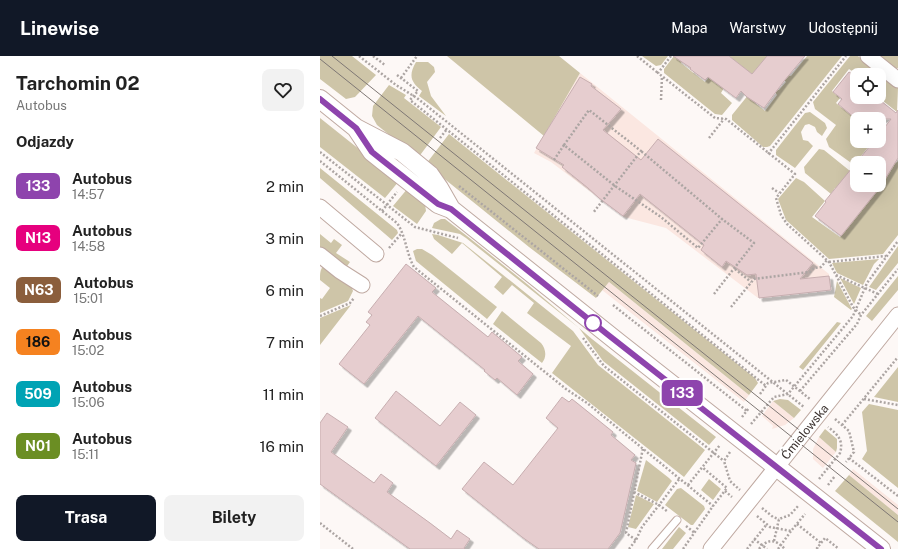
<!DOCTYPE html>
<html lang="pl">
<meta charset="utf-8">
<style>
:root{--surface:#fff;--page:#f2f2f2;--text:#222;--muted:#767676;--accent:#111827}
body{margin:0;font-family:"Public Sans",sans-serif;background:var(--page);color:var(--text);height:100vh;display:flex;flex-direction:column;font-size:15px;white-space:nowrap}
*{box-sizing:border-box;margin:0}
p{font-size:13px;color:var(--muted)}
.icon{flex:none;width:22px;height:22px;fill:none;stroke:currentColor;stroke-width:2;stroke-linecap:round;stroke-linejoin:round}
.map{position:relative;flex:1;overflow:hidden}
.sheet{display:flex;flex-direction:column;background:var(--surface);width:320px}
.sheet>*{flex:none}
.badge{padding:0 8px;border-radius:6px;font-size:14px;line-height:26px}
.fabs{position:absolute;left:530px;top:12px;display:grid;gap:8px}
.fabs a{display:grid;place-items:center;width:36px;height:36px;border-radius:8px;background:var(--surface);box-shadow:0 4px 16px #0002;font-size:20px}
.map>.badge{position:absolute;translate:-50% -50%;box-shadow:0 0 0 2px #fff}
h2{padding:0 16px;font-size:15px;line-height:36px}
.round{display:grid;place-items:center;flex:none;width:42px;height:42px;border-radius:8px;background:var(--page)}
.head{display:flex;align-items:center;justify-content:space-between;height:68px;padding:0 16px}
h1{font-size:19px;font-weight:700;line-height:30px}
.primary-button{display:flex;gap:8px;margin-top:auto;padding:8px 16px}
.primary-button a{flex:1;height:46px;border-radius:8px;background:var(--accent);color:#fff;font-size:16px;font-weight:700;line-height:46px;text-align:center}
.primary-button a+a{background:var(--page);color:var(--text)}
ul{padding:0;list-style:none}
li{display:flex;align-items:center;gap:12px;height:52px;padding:0 16px}
li div{flex:1}
li b{display:block;font-size:15px}
li em{font-style:normal}
li .badge{min-width:44px;font-weight:700;text-align:center}
header{display:flex;align-items:center;gap:24px;box-sizing:border-box;height:56px;padding:0 20px;background:var(--accent);color:#fff}
header strong{font-size:19px}
nav{display:flex;gap:22px;margin-inline-start:auto;font-size:14px}
main{display:flex;flex:1;min-height:0}
.map>svg:first-child{display:block}
.built{fill:#fbe7e1}
.green{fill:#cec5a8}
.building{fill:#e6cdcf;stroke:#c7aeb0;fill-rule:evenodd;filter:url(#shadow)}
.lines{fill:none;stroke-linecap:round;stroke-linejoin:round}
.service-casing{stroke:#bfa9a1;stroke-width:9}
.minor-casing{stroke:#bfa9a1;stroke-width:17}
.tertiary-casing{stroke:#bfa9a1;stroke-width:20}
.path{stroke:#aca5a3;stroke-width:2.5;stroke-dasharray:2 2;stroke-linecap:butt}
.service{stroke:#fff;stroke-width:7}
.minor{stroke:#fff;stroke-width:15}
.tertiary{stroke:#fff;stroke-width:18}
.tram{stroke:#7e7774;stroke-width:1}
.line-casing{stroke:#fff;stroke-width:9}
.line{stroke:#8e44ad;stroke-width:6}
.stop-dot{fill:#fff;stroke:#8e44ad;stroke-width:2}
.labels{text-anchor:middle;stroke-width:4;stroke-linejoin:round;paint-order:stroke}
.street-label{font-size:12px;fill:#382f2c;stroke:#fff}
</style>
<header>
<strong>Linewise</strong>
<nav><a>Mapa</a><a>Warstwy</a><a>Udostępnij</a></nav>
</header>
<main>
<section class="sheet">
<div class="head"><div><h1>Tarchomin 02</h1><p>Autobus</p></div><a class="round"><svg class="icon" aria-label="heart" viewBox="0 0 24 24"><path d="M12 20l-8-8c-3-5 5-10 8-4 3-6 11-1 8 4z"/></svg></a></div>
<h2>Odjazdy</h2>
<ul>
<li><span class="badge" style="background:#8e44ad;color:#fff">133</span><div><b>Autobus</b><p>14:57</p></div><em>2 min</em></li>
<li><span class="badge" style="background:#e6007e;color:#fff">N13</span><div><b>Autobus</b><p>14:58</p></div><em>3 min</em></li>
<li><span class="badge" style="background:#8b5e3c;color:#fff">N63</span><div><b>Autobus</b><p>15:01</p></div><em>6 min</em></li>
<li><span class="badge" style="background:#f58220;color:#111">186</span><div><b>Autobus</b><p>15:02</p></div><em>7 min</em></li>
<li><span class="badge" style="background:#00a3b4;color:#fff">509</span><div><b>Autobus</b><p>15:06</p></div><em>11 min</em></li>
<li><span class="badge" style="background:#6b8e23;color:#fff">N01</span><div><b>Autobus</b><p>15:11</p></div><em>16 min</em></li>
</ul>
<div class="primary-button"><a>Trasa</a><a>Bilety</a></div>
</section>
<div class="map">
<svg width="578" height="493" viewBox="0 0 578 493">
<defs>
<filter id="shadow"><feDropShadow dx="3.5" dy="3.5" stdDeviation="0" flood-color="#0004"/></filter>
</defs>
<rect width="100%" height="100%" fill="#fdf8f6"/>
<!-- built -->
<path class="built" d="M 260,17 L 509,218 L 511,234 L 438,242 L 346,172 L 304,161 L 231,106 L 214,97 Z
M 289,226 L 429,339 L 424,346 L 282,234 Z
M 453,345 L 474,362 L 465,369 L 452,373 L 453,370 L 451,368 L 442,360 Z
M 499,381 L 516,396 L 503,412 L 493,403 L 493,393 Z
M 533,413 L 578,449 L 578,459 L 529,419 Z"/>
<!-- green -->
<path class="green" d="M 0,0 L 32,0 L 56,19 L 35,41 L 26,43 L 0,23 Z
M 127,0 L 239,0 L 260,17 L 224,80 Z
M 322,0 L 348,0 L 341,9 L 336,10 Z
M 354,0 L 367,0 L 361,7 L 385,26 L 390,20 L 404,32 L 401,37 L 412,47 L 402,59 L 395,58 L 344,17 L 344,13 Z
M 409,0 L 448,0 L 433,19 Z
M 487,0 L 522,0 L 450,90 L 447,91 L 443,91 L 412,64 L 412,59 L 429,38 L 437,44 L 435,47 L 445,55 L 457,39 L 455,36 L 457,33 L 459,34 L 466,26 L 464,24 L 468,19 L 471,20 Z
M 530,0 L 538,0 L 551,10 L 551,14 L 547,19 L 538,19 L 529,13 L 512,35 L 520,42 L 516,47 L 537,64 L 537,85 L 553,85 L 534,109 L 509,91 L 506,83 L 516,69 L 495,53 L 493,46 Z
M 558,0 L 578,0 L 578,12 L 575,12 Z
M 96,6 L 108,6 L 114,11 L 115,16 L 107,26 L 111,40 L 126,60 L 99,40 L 102,35 C 91,26 88,20 96,6 Z
M 560,18 L 578,32 L 577,56 L 558,41 L 559,41 L 559,19 L 556,19 Z
M 69,29 L 86,39 L 84,42 L 121,71 L 98,102 L 57,69 L 52,60 L 53,50 Z
M 490,56 L 505,67 L 507,72 L 502,80 L 497,76 L 495,71 L 489,68 L 485,69 L 481,76 L 483,84 L 488,85 L 493,90 L 475,112 L 456,99 L 456,94 L 485,57 Z
M 0,62 L 79,125 L 65,142 L 0,91 Z
M 129,78 L 435,322 L 438,327 L 429,339 L 289,226 L 276,242 L 209,191 L 106,108 Z
M 499,93 L 504,94 L 530,115 L 518,135 L 515,132 L 511,138 L 485,117 L 484,111 Z
M 572,105 L 576,107 L 578,105 L 578,179 L 563,198 L 509,203 L 466,164 L 458,143 L 476,122 L 484,126 L 505,145 L 492,161 L 520,181 L 564,126 L 559,122 Z
M 0,112 L 77,174 L 78,177 L 72,184 L 0,122 Z
M 88,132 L 105,148 L 106,155 L 97,168 L 73,150 Z
M 121,163 L 125,163 L 147,180 L 207,228 L 272,283 L 396,381 L 389,389 L 283,305 L 259,272 L 146,182 L 140,178 L 112,172 L 114,167 Z
M 0,178 L 11,187 L 14,183 L 22,189 L 16,197 L 30,206 L 25,213 L 0,193 Z
M 112,178 L 118,179 L 143,187 L 197,230 L 253,275 L 278,309 L 385,394 L 364,421 L 232,317 L 251,290 L 207,257 L 214,247 L 192,229 L 183,239 L 174,231 L 182,221 L 142,187 L 132,198 L 114,183 Z
M 578,190 L 578,207 L 556,234 L 549,231 Z
M 97,193 L 102,193 L 112,199 L 177,251 L 167,263 L 96,205 L 93,195 Z
M 559,203 L 554,208 L 543,229 L 517,217 L 512,207 Z
M 6,209 L 31,229 L 33,235 L 28,245 L 0,257 L 0,242 L 2,243 L 10,232 L 0,224 C 0,217 0,211 6,209 Z
M 578,220 L 578,234 L 552,265 L 546,260 Z
M 520,222 L 541,232 L 534,248 Z
M 517,225 L 532,253 L 531,254 L 514,241 Z
M 31,249 L 0,289 L 0,262 Z
M 182,255 L 221,287 C 226,293 227,301 222,307 L 173,268 Z
M 517,266 L 521,267 L 483,314 L 479,311 Z
M 578,311 L 578,346 L 554,341 Z
M 460,343 L 468,344 L 481,354 L 474,362 L 453,345 Z
M 549,348 L 578,354 L 578,432 L 542,403 L 547,395 L 542,356 Z
M 505,373 L 517,383 L 517,392 L 516,396 L 499,381 Z
M 326,404 L 349,422 L 352,425 L 337,446 L 317,435 Z
M 529,419 L 578,459 L 578,486 L 515,435 Z
M 389,423 L 401,433 L 393,444 L 381,434 Z
M 361,432 L 384,450 L 385,453 L 373,469 L 371,469 L 345,449 L 357,433 Z
M 316,439 L 334,448 L 316,473 L 308,471 Z
M 359,471 L 366,477 L 353,493 L 342,493 Z"/>
<!-- building -->
<path class="building" d="M 353,0 L 409,0 L 432,18 L 447,0 L 485,0 L 464,25 L 444,52 L 427,41 L 421,35 L 416,42 L 388,21 L 385,24 L 370,13 L 371,12 Z
M 529,16 L 537,21 L 537,41 L 556,41 L 576,57 L 578,54 L 578,102 L 561,130 L 521,180 L 495,160 L 506,146 L 505,145 L 554,85 L 559,85 L 559,79 L 571,63 L 536,63 L 518,48 L 522,43 L 513,36 ZM 537,107 L 559,107 L 559,129 L 537,129 Z
M 260,21 L 272,28 L 271,30 L 301,53 L 283,74 L 321,104 L 338,83 L 493,207 L 480,223 L 509,220 L 511,234 L 439,242 L 436,218 L 427,219 L 406,205 L 402,211 L 381,194 L 384,189 L 320,138 L 303,160 L 279,142 L 268,132 L 242,111 L 244,109 L 216,92 Z
M 86,208 L 116,232 L 112,236 L 168,281 L 172,276 L 202,301 L 198,305 L 213,318 L 197,339 L 177,322 L 175,324 L 164,315 L 165,314 L 98,260 L 44,328 L 19,308 L 50,269 L 46,266 L 52,259 L 48,256 Z
M 76,335 L 120,370 L 140,346 L 156,359 L 116,410 L 55,362 Z
M 242,341 L 249,346 L 252,343 L 293,376 L 291,379 L 315,399 L 311,404 L 316,407 L 300,477 L 288,493 L 219,493 L 202,481 L 142,433 L 164,406 L 193,429 L 238,372 L 226,362 Z
M 7,357 L 28,371 L 11,396 L 54,427 L 61,418 L 73,427 L 67,436 L 110,467 L 131,483 L 137,474 L 150,483 L 144,492 L 145,493 L 90,493 L 0,428 L 0,367 Z"/>
<g class="lines">
<defs>
<path id="service" d="M 332,493 L 357,464"/>
<path id="minor" d="M 548,0 L 578,24
M 0,151 L 56,198
M 0,199 L 20,215 L 42,229
M 391,493 L 578,259"/>
<path id="tertiary" d="M 0,43 L 36,72 L 82,96 L 110,119 L 119,132 L 131,153
M 36,72 L 52,96 L 62,104 L 118,148 L 131,153 L 299,287 L 561,493"/>
</defs>
<!-- service casing -->
<use href="#service" class="service-casing"/>
<!-- minor casing -->
<use href="#minor" class="minor-casing"/>
<!-- tertiary casing -->
<use href="#tertiary" class="tertiary-casing"/>
<!-- path -->
<path class="path" d="M 39,0 L 76,29 L 97,42 L 484,351
M 53,0 L 65,9
M 317,0 L 338,17
M 351,0 L 338,17 L 395,62 L 406,63 L 475,118 L 456,142 L 461,159 L 467,168 L 509,206 L 533,251 L 541,259
M 77,19 L 98,35 L 90,44 L 446,330
M 81,22 L 97,0
M 341,44 L 342,20
M 120,82 L 127,73
M 389,82 L 404,63
M 244,89 L 269,54 L 321,95 L 273,157
M 0,96 L 95,171 L 138,182
M 448,98 L 526,0
M 234,104 L 244,89 L 295,130 L 341,161 L 378,192 L 402,163 L 321,95
M 0,105 L 77,167 C 86,180 86,197 94,211 L 246,333 L 267,347 L 393,450
M 139,130 L 278,240
M 452,132 L 459,137
M 62,155 L 77,136
M 69,192 L 82,177
M 509,206 L 566,200
M 415,213 L 431,226
M 516,219 L 558,238
M 394,238 L 434,187 L 402,163
M 293,249 L 427,355
M 411,251 L 434,223 L 490,216 L 494,212 L 501,211 L 507,204
M 0,260 L 30,247 L 34,242
M 263,282 L 284,310 L 404,405
M 480,335 L 537,268 L 541,259 L 578,213
M 440,338 L 448,327 L 466,324 L 491,344
M 544,343 L 578,349
M 422,361 L 429,352
M 515,363 L 529,375 L 534,396 L 526,406
M 431,368 L 454,341 L 468,338 L 533,260 L 547,227 L 578,185
M 522,369 L 578,301
M 410,396 L 404,405 L 410,425 L 420,434
M 529,402 L 578,440
M 499,423 L 520,397 C 524,384 517,378 508,371
M 368,429 L 400,389
M 508,429 L 515,420
M 405,435 L 412,441
M 314,436 L 339,449 L 348,456
M 442,452 L 453,461 L 459,463
M 437,460 L 450,471 L 471,475 L 485,458
M 0,467 L 33,493
M 477,468 L 501,487
M 366,470 L 375,477
M 434,483 L 447,493
M 316,484 L 306,477 L 323,392
M 454,485 L 459,463 L 470,459 L 479,449
M 309,493 L 316,484 L 322,471 L 360,422
M 363,493 L 393,450 L 407,432 L 382,411
M 427,493 L 447,468
M 439,493 C 448,482 455,483 465,493
M 458,493 L 471,475
M 498,493 L 497,492 L 505,482 L 519,493"/>
<!-- service -->
<use href="#service" class="service"/>
<!-- minor -->
<use href="#minor" class="minor"/>
<!-- tertiary -->
<use href="#tertiary" class="tertiary"/>
<!-- tram -->
<path class="tram" d="M 12,0 L 578,453
M 0,3 L 578,466"/>
</g>
<g class="lines">
<defs>
<path id="line" d="M 0,43 L 36,72 L 52,96 L 62,104 L 118,148 L 131,153 L 287,278 L 561,493"/>
</defs>
<!-- line casing -->
<use href="#line" class="line-casing"/>
<!-- line -->
<use href="#line" class="line"/>
</g>
<!-- markers -->
<circle class="stop-dot" cx="273" cy="267" r="8"/>
<g class="labels">
<!-- street labels -->
<g class="street-label">
<text transform="translate(485 376) rotate(-51)" y="4">Ćmielowska</text>
</g>
</g>
</svg>
<div class="fabs">
<a><svg class="icon" aria-label="locate" viewBox="0 0 24 24"><circle cx="12" cy="12" r="6"/><path d="M12 2v4M12 18v4M2 12h4M18 12h4"/></svg></a>
<a>+</a>
<a>−</a>
</div>
<b class="badge" style="left:362px;top:337px;background:#8e44ad;color:#fff">133</b>
</div>
</main>
